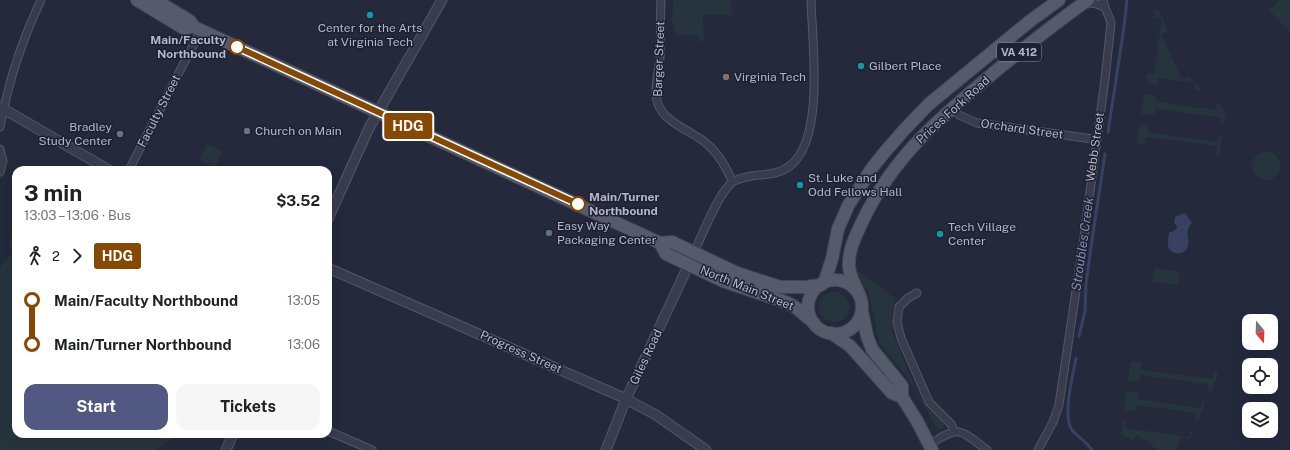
<!DOCTYPE html>
<meta charset="utf-8">
<style>
:root{--surface:#fff;--page:#f6f6f6;--text:#202124;--muted:#757577;--accent:#515982}
body{margin:0;font-family:"Public Sans",sans-serif;background:var(--page);color:var(--text);height:100vh;display:flex;flex-direction:column;font-size:15px;white-space:nowrap}
*{box-sizing:border-box;margin:0}
p{font-size:13px;color:var(--muted)}
.icon{flex:none;width:22px;height:22px;fill:none;stroke:currentColor;stroke-width:2;stroke-linecap:round;stroke-linejoin:round}
.map{position:relative;flex:1;overflow:hidden}
.sheet{position:absolute;left:12px;top:166px;width:320px;height:272px;display:flex;flex-direction:column;background:var(--surface);border-radius:12px;box-shadow:0 4px 16px #0002}
.sheet>*{flex:none}
.badge{padding:0 8px;border-radius:3px;font-size:14px;line-height:26px}
.needle{width:26px;rotate:161deg}
.buttons{position:absolute;left:1242px;top:314px;display:grid;gap:8px}
.buttons a{display:grid;place-items:center;width:36px;height:36px;border-radius:8px;background:var(--surface);box-shadow:0 4px 16px #0002;font-size:20px}
.map>.badge{position:absolute;translate:-50% -50%;box-shadow:0 0 0 2px #fff}
.legs{display:flex;align-items:center;gap:6px;height:44px;padding:0 12px;font-size:13px}
.legs p{margin-inline-start:auto}
.headline{display:flex;align-items:center;justify-content:space-between;height:68px;padding:0 12px}
h1{font-size:22px;font-weight:700;line-height:30px}
.cta{display:flex;gap:8px;margin-top:auto;padding:8px 12px}
.cta a{flex:1;height:46px;border-radius:12px;background:var(--accent);color:#fff;font-size:16px;font-weight:700;line-height:46px;text-align:center}
.cta a+a{background:var(--page);color:var(--text)}
ul{padding:0 12px;list-style:none}
li{display:flex;align-items:center;gap:14px;height:44px;font-size:15px}
li i{display:grid;place-items:center;width:6px;height:100%;margin:0 5px;background:currentColor}
li i::after{content:'';width:10px;height:10px;margin:-5px;border:3px solid;border-radius:50%;background:var(--surface)}
li p{margin-inline-start:auto}
li:first-child i{background:linear-gradient(#0000 50%,currentColor 0)}
li:last-child i{background:linear-gradient(currentColor 50%,#0000 0)}
.map>svg:first-child{display:block}
.green{fill:#26353d}
.water{fill:#394163}
.lines{fill:none;stroke-linecap:round;stroke-linejoin:round}
.stream{stroke:#394163;stroke-width:3}
.minor-casing{stroke:#535767;stroke-width:9}
.tertiary-casing{stroke:#535767;stroke-width:11}
.primary-casing{stroke:#414555;stroke-width:14}
.minor{stroke:#383c4c;stroke-width:7}
.tertiary{stroke:#383c4c;stroke-width:9}
.primary{stroke:#565b6c;stroke-width:12}
.line-1-casing{stroke:#fff;stroke-width:9}
.line-1{stroke:#874901;stroke-width:6}
.culture-dot{fill:#0f9aa8;stroke:#1d2131;stroke-width:1.5}
.stop-1-dot{fill:#fff;stroke:#874901;stroke-width:2}
.education-dot{fill:#8d6e63;stroke:#1d2131;stroke-width:1.5}
.worship-dot{fill:#6b7280;stroke:#1d2131;stroke-width:1.5}
.service-dot{fill:#5c6f8a;stroke:#1d2131;stroke-width:1.5}
.labels{text-anchor:middle;stroke-width:3;stroke-linejoin:round;paint-order:stroke}
.shield{fill:#1d2131;stroke:#878a9b;stroke-width:1}
.shield-label{font-size:11px;font-weight:bold;fill:#b4b7c8}
.poi-label{font-size:12px;fill:#b4b7c8;stroke:#1d2131;text-anchor:start}
.stop-label{font-size:12px;font-weight:bold;fill:#b4b7c8;stroke:#1d2131;text-anchor:end}
.street-label{font-size:12px;fill:#b4b7c8;stroke:#1d2131}
.water-label{font-size:13px;font-style:italic;fill:#848db3;stroke:#1d2131}
</style>
<div class="map">
<svg width="1290" height="450" viewBox="0 0 1290 450">
<rect width="100%" height="100%" fill="#24293c"/>
<!-- green -->
<path class="green" d="M 673,0 L 731,0 L 732,15 L 703,15 L 704,41 L 699,41 L 699,35 L 676,35 L 672,23 Z
M 1279,0 L 1290,0 L 1290,32 L 1269,10 Z
M 1155,9 L 1159,10 L 1168,31 L 1161,35 L 1182,79 L 1188,76 L 1201,88 L 1201,91 L 1194,90 L 1195,83 L 1159,78 L 1158,85 L 1146,83 L 1147,73 L 1154,74 L 1162,18 L 1154,17 Z
M 1144,94 L 1156,96 L 1156,102 L 1216,110 L 1217,103 L 1226,111 L 1224,123 L 1221,123 L 1221,118 L 1155,108 L 1154,115 L 1141,114 Z
M 1140,124 L 1148,125 L 1147,132 L 1218,142 L 1219,135 L 1222,135 L 1220,155 L 1216,154 L 1217,146 L 1146,137 L 1145,144 L 1137,143 Z
M 207,144 L 223,152 L 215,167 L 200,160 Z
M1252 166a14 14 0 1 1 28 0a14 14 0 1 1-28 0Z
M 16,209 L 16,434 L 177,434 L 157,450 L 0,450 L 0,267 L 13,252 C 11,249 8,243 10,239 C 11,235 14,235 14,230 C 14,223 11,217 12,210 Z
M 1154,268 L 1180,272 L 1178,285 L 1152,282 Z
M 857,270 L 896,299 C 892,312 891,323 894,336 C 903,357 913,386 925,405 C 930,413 941,417 944,425 L 943,429 L 938,429 L 905,374 L 879,343 L 871,302 L 868,292 L 858,275 Z
M819 307a15 15 0 1 1 30 0a15 15 0 1 1-30 0Z
M 1131,361 L 1142,362 L 1141,370 L 1212,379 L 1215,372 L 1217,372 L 1218,375 L 1211,392 L 1207,391 L 1208,384 L 1141,375 L 1139,382 L 1128,381 Z
M 1126,391 L 1138,392 L 1137,399 L 1200,408 L 1202,401 L 1204,401 L 1205,403 L 1198,421 L 1195,420 L 1196,413 L 1136,405 L 1135,412 L 1124,410 Z
M 1123,421 L 1126,421 L 1125,428 L 1189,437 L 1190,430 L 1193,431 L 1189,440 L 1182,437 L 1176,450 L 1158,450 L 1137,435 L 1132,441 L 1121,433 Z"/>
<!-- water -->
<path class="water" d="M 1185,213 L 1192,223 C 1182,233 1193,241 1186,250 C 1180,256 1169,254 1168,245 C 1167,241 1169,236 1169,232 C 1173,232 1177,230 1177,226 L 1174,223 L 1175,217 Z"/>
<g class="lines">
<!-- stream -->
<path class="stream" d="M 1108,132 L 1124,27 L 1127,0
M 1079,336 L 1085,311 L 1086,285 L 1091,247 L 1105,154
M 1076,358 C 1073,375 1062,416 1072,430 C 1078,437 1087,442 1092,450"/>
<defs>
<path id="minor" d="M 661,0 C 660,19 661,39 660,58 C 659,72 653,90 658,104 C 665,124 693,131 707,144 C 719,154 726,168 733,182
M 1085,4 L 1094,3 L 1104,7
M 952,107 L 959,115 L 977,123 L 1086,138 L 1096,140
M 0,127 C 8,83 22,40 41,0
M 0,149 L 3,161 L 0,172
M 129,170 L 201,30
M 694,253 C 701,237 720,189 734,181 C 739,179 746,177 751,176 C 766,174 779,175 791,165 C 825,137 812,41 811,0
M 917,293 L 908,298 L 899,307 L 897,322 L 901,338 L 929,402 L 951,424 L 955,432
M 328,431 L 372,450
M 930,444 C 937,440 946,433 955,432 C 964,430 980,445 987,450
M 1038,450 L 1053,422 L 1059,405 L 1084,237 L 1105,79 L 1111,23 C 1109,15 1104,8 1103,0"/>
<path id="tertiary" d="M 0,107 L 109,170
M 328,219 L 369,128 L 442,0
M 328,268 L 622,397 L 656,415 L 706,450
M 226,450 L 233,434
M 606,450 L 626,399 L 689,264"/>
<path id="primary" d="M 137,0 L 185,29 L 192,26
M 155,0 L 190,21 L 194,27 L 660,243 L 672,242 L 737,273 L 780,287 L 805,287 L 821,285
M 660,243 L 666,254 L 723,281 L 788,303 L 795,307 L 814,323
M808 307a27 27 0 1 1 54 0a27 27 0 1 1-54 0Z
M 824,283 L 832,259 L 838,229 L 848,206 L 872,168 L 884,153 L 904,130 L 929,104 L 1030,21 L 1059,0
M 859,294 C 855,284 848,274 849,263 C 849,247 857,234 863,220 C 895,154 942,116 997,70 C 1027,46 1056,22 1088,0
M 862,311 L 867,336 L 872,349 L 902,386 L 902,397
M 831,333 L 850,346 L 892,393 L 902,397 L 917,421 L 932,450"/>
</defs>
<!-- minor casing -->
<use href="#minor" class="minor-casing"/>
<!-- tertiary casing -->
<use href="#tertiary" class="tertiary-casing"/>
<!-- primary casing -->
<use href="#primary" class="primary-casing"/>
<!-- minor -->
<use href="#minor" class="minor"/>
<!-- tertiary -->
<use href="#tertiary" class="tertiary"/>
<!-- primary -->
<use href="#primary" class="primary"/>
</g>
<g class="lines">
<defs>
<path id="line-1" d="M 237,47 L 578,204"/>
</defs>
<!-- line-1 casing -->
<use href="#line-1" class="line-1-casing"/>
<!-- line-1 -->
<use href="#line-1" class="line-1"/>
</g>
<!-- markers -->
<g class="culture-dot">
<circle cx="370" cy="15" r="4"/>
<circle cx="861" cy="66" r="4"/>
<circle cx="800" cy="185" r="4"/>
<circle cx="940" cy="234" r="4"/>
</g>
<g class="stop-1-dot">
<circle cx="237" cy="47" r="7"/>
<circle cx="578" cy="204" r="7"/>
</g>
<circle class="education-dot" cx="726" cy="77" r="4"/>
<g class="worship-dot">
<circle cx="247" cy="131" r="4"/>
<circle cx="120" cy="134" r="4"/>
</g>
<circle class="service-dot" cx="549" cy="233" r="4"/>
<g class="labels">
<!-- shield labels -->
<rect class="shield" x="997" y="43" width="44" height="18" rx="3"/>
<g class="shield-label">
<text x="1019" y="56">VA 412</text>
</g>
<!-- poi labels -->
<g class="poi-label">
<text x="370" y="32" text-anchor="middle">Center for the Arts<tspan x="370" dy="14">at Virginia Tech</tspan></text>
<text x="869" y="70">Gilbert Place</text>
<text x="734" y="81">Virginia Tech</text>
<text x="112" y="131" text-anchor="end">Bradley<tspan x="112" dy="14">Study Center</tspan></text>
<text x="255" y="135">Church on Main</text>
<text x="808" y="182">St. Luke and<tspan x="808" dy="14">Odd Fellows Hall</tspan></text>
<text x="557" y="230">Easy Way<tspan x="557" dy="14">Packaging Center</tspan></text>
<text x="948" y="231">Tech Village<tspan x="948" dy="14">Center</tspan></text>
</g>
<!-- stop labels -->
<g class="stop-label">
<text x="226" y="44">Main/Faculty<tspan x="226" dy="14">Northbound</tspan></text>
<text x="589" y="201" text-anchor="start">Main/Turner<tspan x="589" dy="14">Northbound</tspan></text>
</g>
<!-- street labels -->
<g class="street-label">
<text transform="translate(659 59) rotate(-88)" y="4">Barger Street</text>
<text transform="translate(953 110) rotate(-42)" y="4">Prices Fork Road</text>
<text transform="translate(159 111) rotate(-63)" y="4">Faculty Street</text>
<text transform="translate(1022 129) rotate(8)" y="4">Orchard Street</text>
<text transform="translate(1095 147) rotate(-82)" y="4">Webb Street</text>
<text transform="translate(747 288) rotate(22)" y="4">North Main Street</text>
<text transform="translate(521 352) rotate(24)" y="4">Progress Street</text>
<text transform="translate(646 357) rotate(-65)" y="4">Giles Road</text>
</g>
<!-- water labels -->
<g class="water-label">
<text transform="translate(1082 244) rotate(-82)" y="5">Stroubles Creek</text>
</g>
</g>
</svg>
<div class="buttons">
<a><svg class="needle" viewBox="-14 -14 28 28"><path d="M0-13l5 13h-10z" fill="#e53935"/><path d="M0 13l5-13h-10z" fill="#757577"/></svg></a>
<a><svg class="icon" aria-label="locate" viewBox="0 0 24 24"><circle cx="12" cy="12" r="6"/><path d="M12 2v4M12 18v4M2 12h4M18 12h4"/></svg></a>
<a><svg class="icon" aria-label="layers" viewBox="0 0 24 24"><path d="M12 4l9 5-9 5-9-5zM3 14l9 5 9-5"/></svg></a>
</div>
<b class="badge" style="left:408px;top:126px;background:#874901;color:#fff">HDG</b>
<section class="sheet">
<div class="headline"><div><h1>3 min</h1><p>13:03 – 13:06 · Bus</p></div><b>$3.52</b></div>
<div class="legs"><svg class="icon" aria-label="walk" viewBox="0 0 24 24"><circle cx="13" cy="4" r="2"/><path d="M13 8l-2 6 4 7M11 14l-3 7M7 12l3-4h3l4 4"/></svg>2<svg class="icon" aria-label="forward" viewBox="0 0 24 24"><path d="M9 5l7 7-7 7"/></svg><b class="badge" style="background:#874901;color:#fff">HDG</b></div>
<ul>
<li><i style="color:#874901"></i><b>Main/Faculty Northbound</b><p>13:05</p></li>
<li><i style="color:#874901"></i><b>Main/Turner Northbound</b><p>13:06</p></li>
</ul>
<div class="cta"><a>Start</a><a>Tickets</a></div>
</section>
</div>
